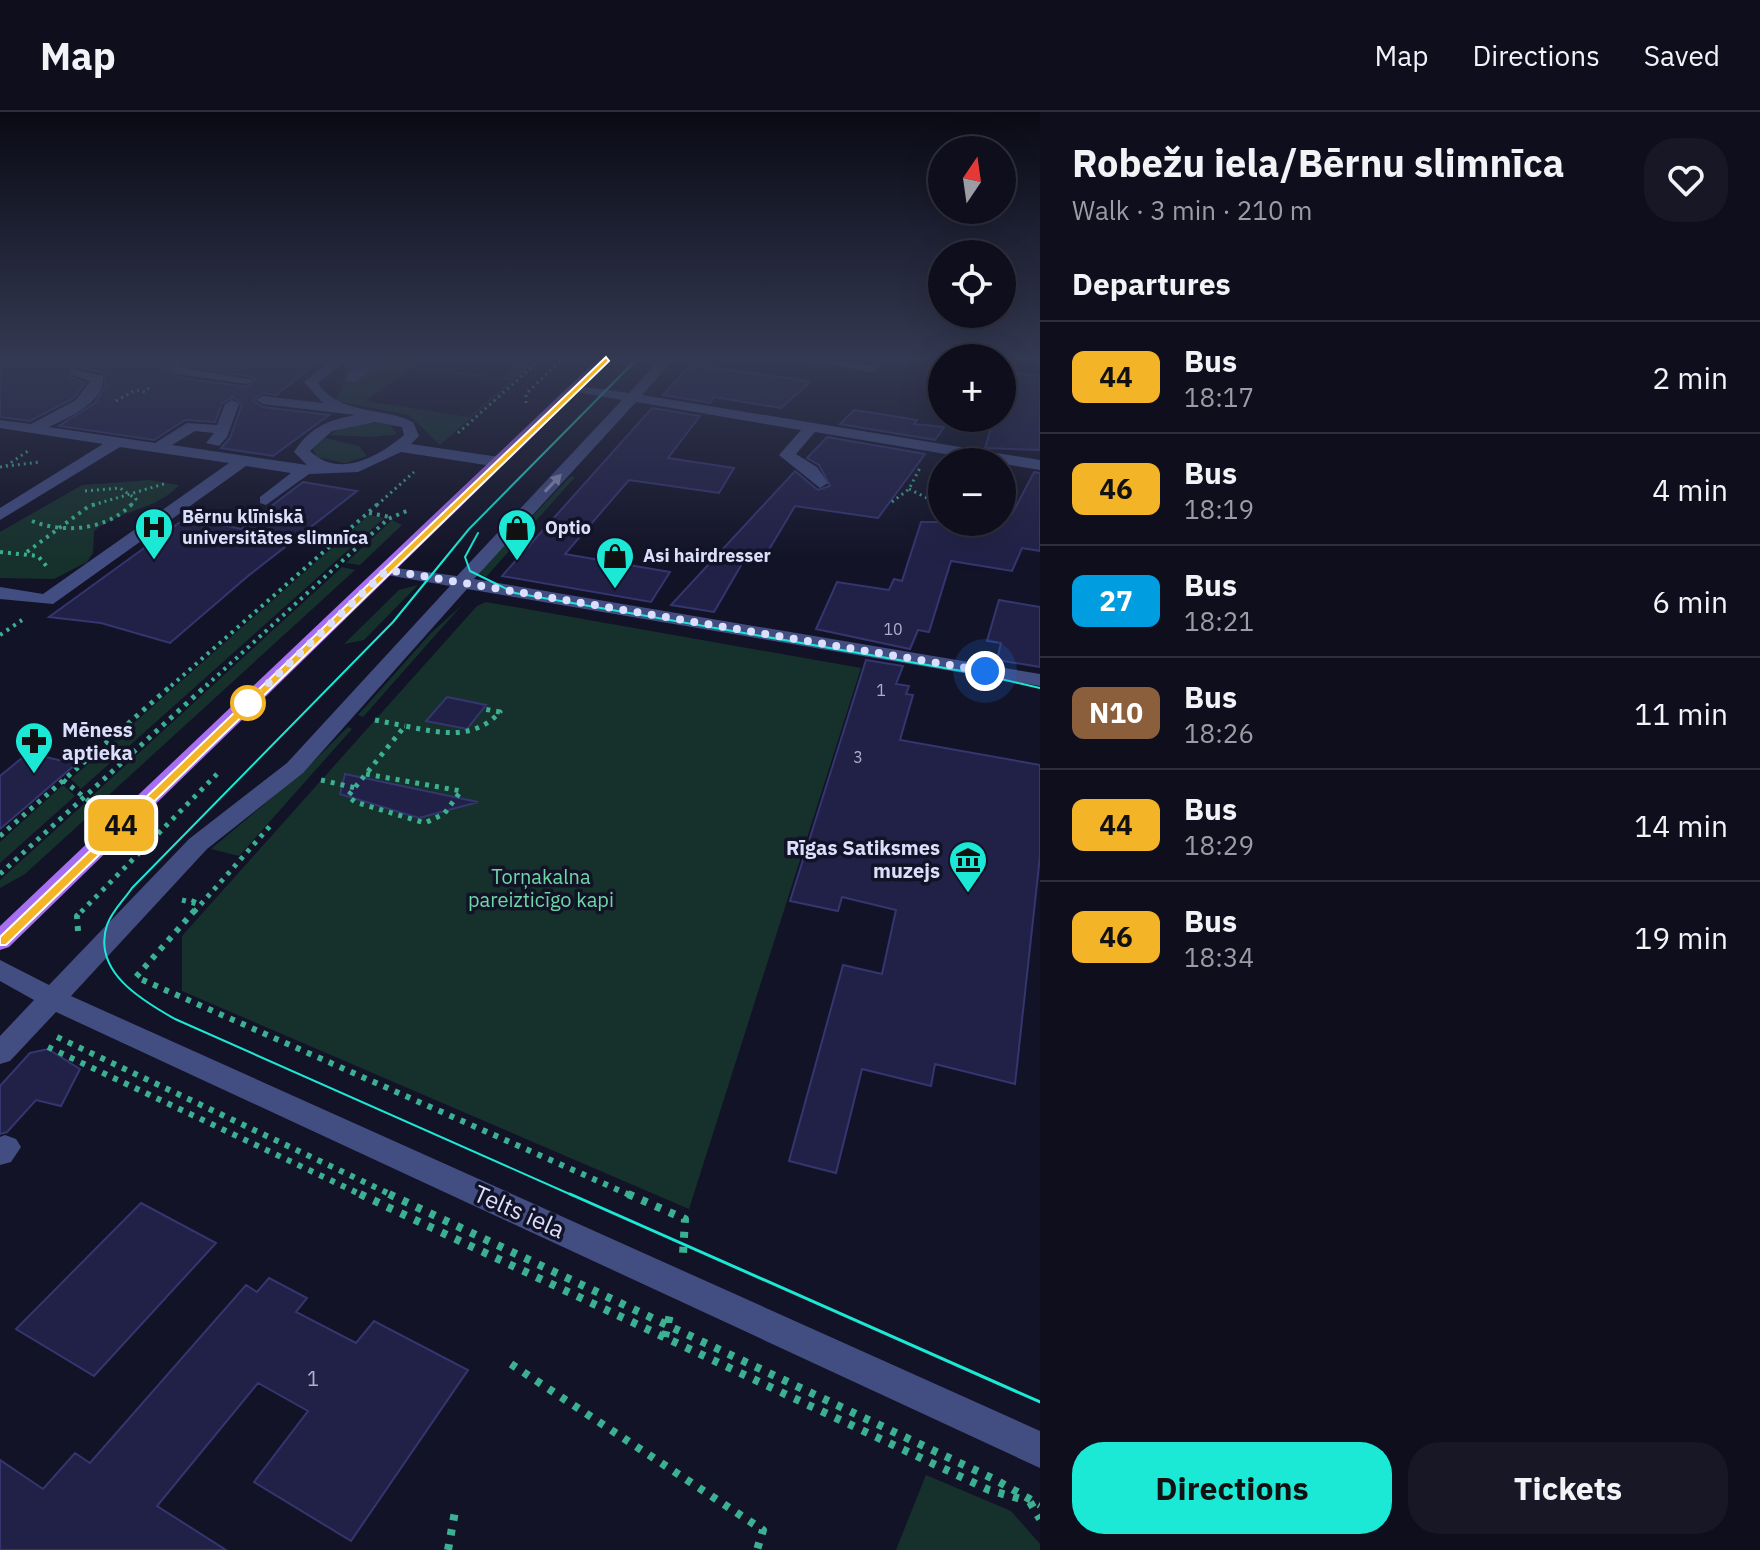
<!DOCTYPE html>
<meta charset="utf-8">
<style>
:root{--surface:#0e0e1d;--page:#171726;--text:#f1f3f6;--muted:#9b9ca4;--line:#2e2e3b;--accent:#1be9d5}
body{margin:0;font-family:"IBM Plex Sans",sans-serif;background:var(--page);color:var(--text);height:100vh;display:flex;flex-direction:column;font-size:30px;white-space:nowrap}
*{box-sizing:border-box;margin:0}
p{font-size:26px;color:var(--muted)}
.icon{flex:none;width:44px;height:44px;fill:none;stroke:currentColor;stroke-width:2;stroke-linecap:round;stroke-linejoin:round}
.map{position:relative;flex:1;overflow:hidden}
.details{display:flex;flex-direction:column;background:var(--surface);width:720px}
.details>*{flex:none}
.badge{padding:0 16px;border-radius:12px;font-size:28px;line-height:52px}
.needle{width:52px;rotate:13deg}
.tools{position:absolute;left:928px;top:24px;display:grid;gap:16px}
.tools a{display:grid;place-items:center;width:88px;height:88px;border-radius:50%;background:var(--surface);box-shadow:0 8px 32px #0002,0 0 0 2px var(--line);font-size:40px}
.you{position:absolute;width:40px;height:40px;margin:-20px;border:6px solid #fff;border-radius:50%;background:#1a73e8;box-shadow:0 0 0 12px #1a73e833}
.map>.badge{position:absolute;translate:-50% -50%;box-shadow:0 0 0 4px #fff}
h2{padding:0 32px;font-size:30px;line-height:72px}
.round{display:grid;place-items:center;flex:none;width:84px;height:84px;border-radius:32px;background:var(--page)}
.head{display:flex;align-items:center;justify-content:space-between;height:136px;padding:0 32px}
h1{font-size:38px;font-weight:700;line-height:60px}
.cta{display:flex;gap:16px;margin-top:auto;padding:16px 32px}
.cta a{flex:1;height:92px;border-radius:32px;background:var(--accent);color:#111;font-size:32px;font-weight:700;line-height:92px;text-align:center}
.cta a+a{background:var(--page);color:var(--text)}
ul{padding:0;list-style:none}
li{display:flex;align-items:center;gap:24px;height:112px;padding:0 32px;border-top:2px solid var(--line)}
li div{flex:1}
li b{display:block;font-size:30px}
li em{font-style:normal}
li .badge{min-width:88px;font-weight:700;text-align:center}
header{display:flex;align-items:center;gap:48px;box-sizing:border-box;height:112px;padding:0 40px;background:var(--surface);border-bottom:2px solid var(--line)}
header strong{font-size:38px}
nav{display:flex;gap:44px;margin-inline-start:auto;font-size:28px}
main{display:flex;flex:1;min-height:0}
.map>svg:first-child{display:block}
.green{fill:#16312b;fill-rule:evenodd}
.building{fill:#212047;stroke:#353570;stroke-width:2}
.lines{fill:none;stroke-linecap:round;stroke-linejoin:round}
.path-far4{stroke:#3cb092;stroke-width:3;stroke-dasharray:2 4;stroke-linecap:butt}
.path-far3{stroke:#3cb092;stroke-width:4;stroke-dasharray:3 5;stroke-linecap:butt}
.path-far2{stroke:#3cb092;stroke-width:5;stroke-dasharray:4 6;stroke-linecap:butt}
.path-far1{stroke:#3cb092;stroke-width:6;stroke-dasharray:5 7;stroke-linecap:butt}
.path{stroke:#3cb092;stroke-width:8;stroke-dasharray:6 9;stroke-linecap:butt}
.minor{fill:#424d82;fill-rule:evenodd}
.major{fill:#a66ef1;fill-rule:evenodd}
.tram-far1{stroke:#1be9d5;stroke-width:2}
.tram{stroke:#1be9d5;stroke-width:3}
.oneway{fill:#8f96bf}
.line{fill:#f4b427;stroke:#fff;stroke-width:2}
.walk{stroke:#dcdffc;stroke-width:8;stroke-dasharray:0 14.4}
.stop-dot{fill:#fff;stroke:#f4b427;stroke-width:4}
.labels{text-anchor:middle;stroke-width:7;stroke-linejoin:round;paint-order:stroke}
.number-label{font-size:16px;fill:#adafcf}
.far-poi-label{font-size:18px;font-weight:bold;fill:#dcdffc;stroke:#131327;text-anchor:start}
.poi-label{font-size:20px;font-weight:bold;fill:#dcdffc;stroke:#131327;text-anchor:start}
.park-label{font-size:20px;fill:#6ed6a7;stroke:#131327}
.near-number-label{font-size:20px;fill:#adafcf}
.near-street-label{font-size:24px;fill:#dcdffc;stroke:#131327}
</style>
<header>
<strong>Map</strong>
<nav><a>Map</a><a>Directions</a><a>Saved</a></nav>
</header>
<main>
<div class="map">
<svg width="1040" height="1438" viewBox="0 0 1040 1438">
<rect width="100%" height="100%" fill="#131327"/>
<!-- green -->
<path class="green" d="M 358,247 L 414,247 L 406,254 L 505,266 L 519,253 L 476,247 L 532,252 L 440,333 L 409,303 L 336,289 L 349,254 ZM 411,256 L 510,268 L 510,269 L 469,305 L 366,289 Z
M 371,310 L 390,313 L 397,322 L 372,325 L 330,323 L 340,316 Z
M 325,326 L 359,334 L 367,344 L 345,351 L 317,345 L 313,337 Z
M 571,364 L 575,365 L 486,465 L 478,461 Z
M 149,368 L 179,373 C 158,398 118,398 94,419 L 93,441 L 87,450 L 54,467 L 0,466 L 0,420 L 82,373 Z
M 369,403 L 384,406 L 81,677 L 71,667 Z
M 392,408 L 402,413 L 360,453 L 346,451 Z
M 342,455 L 355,458 L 100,691 L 92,684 Z
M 418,473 L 364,528 L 344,532 L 399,478 Z
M 486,490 L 861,556 L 689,1097 L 182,879 L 182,824 L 477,494 Z
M 462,493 L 363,605 L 358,603 L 431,521 Z
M 348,615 L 352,617 L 239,744 L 211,737 L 305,658 Z
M 63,673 L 75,684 L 0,751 L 0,730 Z
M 85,691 L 93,700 L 25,762 L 0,776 L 0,768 Z
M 926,1363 L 1011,1399 L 1040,1432 L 1040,1438 L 896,1438 Z"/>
<!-- building -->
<path class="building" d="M 0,247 L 166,247 L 164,256 L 177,265 L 247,275 L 257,266 L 184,253 L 185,247 L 322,247 L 276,283 L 262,281 L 253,289 L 263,295 L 329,303 L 273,344 L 221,336 L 230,326 L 242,293 L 233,285 L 222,291 L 215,310 L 185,308 L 154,328 L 59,314 L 95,291 L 106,273 L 104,261 L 73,254 L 70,265 L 85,271 L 74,286 L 30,309 L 0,305 Z
M 697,254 L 788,266 L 810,270 L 781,296 L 714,285 L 710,291 L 663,283 L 688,256 Z
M 1009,260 L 1040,264 L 1040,338 L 985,336 L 994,306 L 1002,306 L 1002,282 Z
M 652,296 L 700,304 L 668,346 L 734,356 L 719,381 L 629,368 L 565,442 L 670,460 L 651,490 L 502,464 Z
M 854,298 L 917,308 L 914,312 L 944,315 L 935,328 L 840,312 Z
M 827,325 L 925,342 L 878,406 L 795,394 L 764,446 L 747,443 L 714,500 L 671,493 L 795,359 L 818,378 L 830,374 L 819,353 L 807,346 Z
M 1034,360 L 1040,361 L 1040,439 L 1022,436 L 1012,459 L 951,449 L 929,520 L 918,518 L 910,537 L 816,517 L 837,470 L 889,478 L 894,467 L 902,469 L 921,410 L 1002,410 L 1002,401 L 1012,402 Z
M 303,370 L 357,379 L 248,464 L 170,531 L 101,511 L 49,505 L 187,405 L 241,417 Z
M 999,488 L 1040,495 L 1040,555 L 997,548 L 1001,531 L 987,529 Z
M 866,548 L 903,554 L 896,572 L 909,574 L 906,582 L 913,583 L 900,628 L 1040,653 L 1040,744 L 1015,972 L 935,952 L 931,974 L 862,957 L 836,1061 L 789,1049 L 843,853 L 882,862 L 896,798 L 842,785 L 838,799 L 790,789 Z
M 447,585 L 486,593 L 467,617 L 426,609 Z
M 28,641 L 76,652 L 0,717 L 0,664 Z
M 345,662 L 478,690 L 419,706 L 340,682 Z
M 48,937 L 80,957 L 61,994 L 36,988 L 7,1020 L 0,1022 L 0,974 L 30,941 Z
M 141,1091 L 216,1131 L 94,1264 L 16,1217 Z
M 269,1166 L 307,1186 L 296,1200 L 356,1231 L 374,1209 L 468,1258 L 351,1429 L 254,1370 L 308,1299 L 258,1271 L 157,1394 L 226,1438 L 0,1438 L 0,1348 L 43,1377 L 75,1341 L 90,1351 L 246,1173 L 257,1180 Z"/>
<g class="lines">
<!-- path-far4 -->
<path class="path-far4" d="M 116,289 L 135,278 L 146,280 L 149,275
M 526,291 L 526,282 L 562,247
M 458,321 L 541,247
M 6,354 L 28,339
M 0,355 L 39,350
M 909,377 L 941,393
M 85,379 L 120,376 L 136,387 L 131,393
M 892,390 L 909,377 L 921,354
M 93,393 L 167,371
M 377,393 L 414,360"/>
<!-- path-far3 -->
<path class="path-far3" d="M 937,391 L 942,393
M 286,400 L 299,400
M 369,401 L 390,405
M 203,405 L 241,408 L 250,401
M 32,409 C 64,422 108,418 133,391
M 0,440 L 38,444 L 48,456
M 27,440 L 89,394 L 100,391
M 0,523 L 22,508
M 171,574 L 379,391
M 206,574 L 388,407 L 409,398"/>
<!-- path-far2 -->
<path class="path-far2" d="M 375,608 L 405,614
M 366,662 L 461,679 L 444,702 L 425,711 L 355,690 L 348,684 L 405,614 C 440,621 473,629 500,600 L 484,597
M 63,668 L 100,698
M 321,668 L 360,677
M 0,724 L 173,572
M 0,762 L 208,572
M 182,788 L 201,793
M 193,791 L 196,784
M 81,800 L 217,662
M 194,800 L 271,713"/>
<!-- path-far1 -->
<path class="path-far1" d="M 195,798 L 136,865 L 632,1084
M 78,819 L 77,804 L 83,798
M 57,925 L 394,1084
M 48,935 L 364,1084"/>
<!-- path -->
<path class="path" d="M 360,1082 L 989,1378 L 1021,1387
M 389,1082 L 996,1368 L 1040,1393
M 628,1082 L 685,1107 L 683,1142
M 665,1225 L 670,1202
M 511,1252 L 763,1418 L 757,1438
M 1030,1390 L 1040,1407
M 448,1438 L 456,1394"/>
<!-- minor -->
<path class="minor" d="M 169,247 L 182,247 L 181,255 L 254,268 L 247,272 L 177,262 L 167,255 Z
M 333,247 L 348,247 L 318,271 C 338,303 384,295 413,310 L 419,324 L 411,332 L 499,345 L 507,350 L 499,355 L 401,340 L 358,360 L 309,362 L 266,393 L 260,391 L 260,385 L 291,361 L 246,354 L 53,492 L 0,487 L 0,475 L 43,482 L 229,351 L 120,335 L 0,408 L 0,396 L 103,332 L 0,316 L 0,308 L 31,312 L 76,288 L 90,269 L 72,263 L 72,257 L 103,264 C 107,289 68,306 49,315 L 155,331 L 187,311 L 217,313 L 225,292 L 232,288 L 239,292 L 227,325 L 219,334 L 206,331 L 214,321 L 195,319 L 172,333 L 307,353 L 294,340 C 309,316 328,308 355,303 L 263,292 L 256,288 L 263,284 L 323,291 L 304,270 ZM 375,310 L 402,315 L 404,323 C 378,345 339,367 310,339 L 332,319 Z
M 368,247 L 383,247 L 357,269 L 347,269 L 347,263 Z
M 660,247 L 674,247 L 642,283 L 1040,348 L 1040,358 L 815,320 L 796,342 L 817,355 L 828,371 L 820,376 L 779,343 L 801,318 L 636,290 L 474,467 L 1040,562 L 1040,574 L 467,477 L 303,661 L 207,737 L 71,884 L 1040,1319 L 1040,1356 L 56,900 L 10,949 L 0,952 L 0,924 L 34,888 L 0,869 L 0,848 L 49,873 L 189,727 L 287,651 L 450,474 L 381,462 L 381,454 L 457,464 L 622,288 L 571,279 L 571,273 L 629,281 Z
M 799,247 L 837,247 L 878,256 L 871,260 Z
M 5,1023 L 16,1027 L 21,1035 L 11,1050 L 0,1053 L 0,1025 Z"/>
<!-- major -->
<path class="major" d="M 598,247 L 612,247 L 9,835 L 0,838 L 0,814 Z"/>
<!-- tram-far1 -->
<path class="tram-far1" d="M 478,421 L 465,445 L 470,459 L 515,481 L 979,562 L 1040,576
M 574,1084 L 175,907 C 141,888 92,859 107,813 C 112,799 124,788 132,776 L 393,510 L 469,417 L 637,247"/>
<!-- tram -->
<path class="tram" d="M 570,1082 L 1040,1290"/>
</g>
<!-- one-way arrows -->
<defs><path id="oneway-solid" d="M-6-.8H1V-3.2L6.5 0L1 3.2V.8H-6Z" transform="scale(2)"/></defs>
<use class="oneway" href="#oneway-solid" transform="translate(553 371) rotate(-47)"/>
<!-- sky -->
<linearGradient id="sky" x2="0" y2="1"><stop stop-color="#0a0a15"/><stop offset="0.55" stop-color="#333952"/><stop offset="1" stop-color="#333952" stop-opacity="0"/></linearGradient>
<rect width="1040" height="449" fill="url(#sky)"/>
<!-- line -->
<path class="line" d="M 606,245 L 609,249 L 6,833 L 0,833 L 0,825 Z"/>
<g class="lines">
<!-- walk -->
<path class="walk" d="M 248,591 L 387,458 L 985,559"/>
</g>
<!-- icons -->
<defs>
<symbol id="hospital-pin" viewBox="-11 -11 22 30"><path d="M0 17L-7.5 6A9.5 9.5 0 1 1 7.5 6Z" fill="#1be9d5" stroke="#131327"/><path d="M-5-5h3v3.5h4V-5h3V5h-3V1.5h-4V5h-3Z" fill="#111"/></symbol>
<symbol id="shop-pin" viewBox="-11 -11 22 30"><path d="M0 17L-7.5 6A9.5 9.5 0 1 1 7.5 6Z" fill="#1be9d5" stroke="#131327"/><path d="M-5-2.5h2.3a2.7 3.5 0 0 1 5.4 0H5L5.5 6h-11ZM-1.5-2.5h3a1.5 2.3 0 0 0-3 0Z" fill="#111"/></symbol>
<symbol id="pharmacy-pin" viewBox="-11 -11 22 30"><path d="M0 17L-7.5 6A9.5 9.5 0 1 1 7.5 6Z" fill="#1be9d5" stroke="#131327"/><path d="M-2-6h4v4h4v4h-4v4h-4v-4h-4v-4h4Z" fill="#111"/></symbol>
<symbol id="museum-pin" viewBox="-11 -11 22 30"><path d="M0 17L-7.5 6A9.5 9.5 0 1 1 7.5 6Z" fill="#1be9d5" stroke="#131327"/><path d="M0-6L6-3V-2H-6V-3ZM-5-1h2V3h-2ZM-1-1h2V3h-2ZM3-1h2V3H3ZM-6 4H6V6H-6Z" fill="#111"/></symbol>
</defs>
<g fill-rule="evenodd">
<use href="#hospital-pin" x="132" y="393" width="44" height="60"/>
<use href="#shop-pin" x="495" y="394" width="44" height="60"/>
<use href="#shop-pin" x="593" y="422" width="44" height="60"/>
<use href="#pharmacy-pin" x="12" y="607" width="44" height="60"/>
<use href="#museum-pin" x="946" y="726" width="44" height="60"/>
</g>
<!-- markers -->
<circle class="stop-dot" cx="248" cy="591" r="16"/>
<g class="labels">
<!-- number labels -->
<g class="number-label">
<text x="893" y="523">10</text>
<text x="881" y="584">1</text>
<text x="858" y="651">3</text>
</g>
<!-- far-poi labels -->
<g class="far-poi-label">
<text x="182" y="411">Bērnu klīniskā<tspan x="182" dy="21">universitātes slimnīca</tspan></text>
<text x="545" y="422">Optio</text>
<text x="643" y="450">Asi hairdresser</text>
</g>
<!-- poi labels -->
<g class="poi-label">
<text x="62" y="625">Mēness<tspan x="62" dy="23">aptieka</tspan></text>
<text x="940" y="743" text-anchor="end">Rīgas Satiksmes<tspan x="940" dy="23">muzejs</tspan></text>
</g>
<!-- park labels -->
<g class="park-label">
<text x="541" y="772">Torņakalna<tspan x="541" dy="23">pareizticīgo kapi</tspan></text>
</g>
<!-- near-number labels -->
<g class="near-number-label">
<text x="313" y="1274">1</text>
</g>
<!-- near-street labels -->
<g class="near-street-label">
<text transform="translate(519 1100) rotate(24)" y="8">Telts iela</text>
</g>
</g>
</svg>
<div class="tools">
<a><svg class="needle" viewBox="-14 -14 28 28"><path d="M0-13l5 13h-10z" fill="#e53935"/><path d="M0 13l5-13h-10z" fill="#9b9ca4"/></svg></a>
<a><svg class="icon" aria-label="locate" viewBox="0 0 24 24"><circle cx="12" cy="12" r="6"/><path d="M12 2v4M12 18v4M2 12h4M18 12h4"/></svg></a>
<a>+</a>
<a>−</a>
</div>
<div class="you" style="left:985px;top:559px"></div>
<b class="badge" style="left:121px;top:713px;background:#f4b427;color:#111">44</b>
</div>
<section class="details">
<div class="head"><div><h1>Robežu iela/Bērnu slimnīca</h1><p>Walk · 3 min · 210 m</p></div><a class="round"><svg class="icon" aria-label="heart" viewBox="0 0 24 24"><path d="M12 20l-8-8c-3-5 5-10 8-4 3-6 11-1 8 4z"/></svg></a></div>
<h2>Departures</h2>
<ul>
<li><span class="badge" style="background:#f4b427;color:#111">44</span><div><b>Bus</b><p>18:17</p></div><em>2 min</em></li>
<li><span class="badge" style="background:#f4b427;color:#111">46</span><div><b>Bus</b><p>18:19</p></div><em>4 min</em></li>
<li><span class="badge" style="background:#009de0;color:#fff">27</span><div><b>Bus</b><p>18:21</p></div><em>6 min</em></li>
<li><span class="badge" style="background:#8b5e3c;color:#fff">N10</span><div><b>Bus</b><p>18:26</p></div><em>11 min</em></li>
<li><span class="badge" style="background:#f4b427;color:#111">44</span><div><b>Bus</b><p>18:29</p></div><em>14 min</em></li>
<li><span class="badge" style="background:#f4b427;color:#111">46</span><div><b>Bus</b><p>18:34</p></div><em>19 min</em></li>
</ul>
<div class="cta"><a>Directions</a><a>Tickets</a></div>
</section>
</main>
